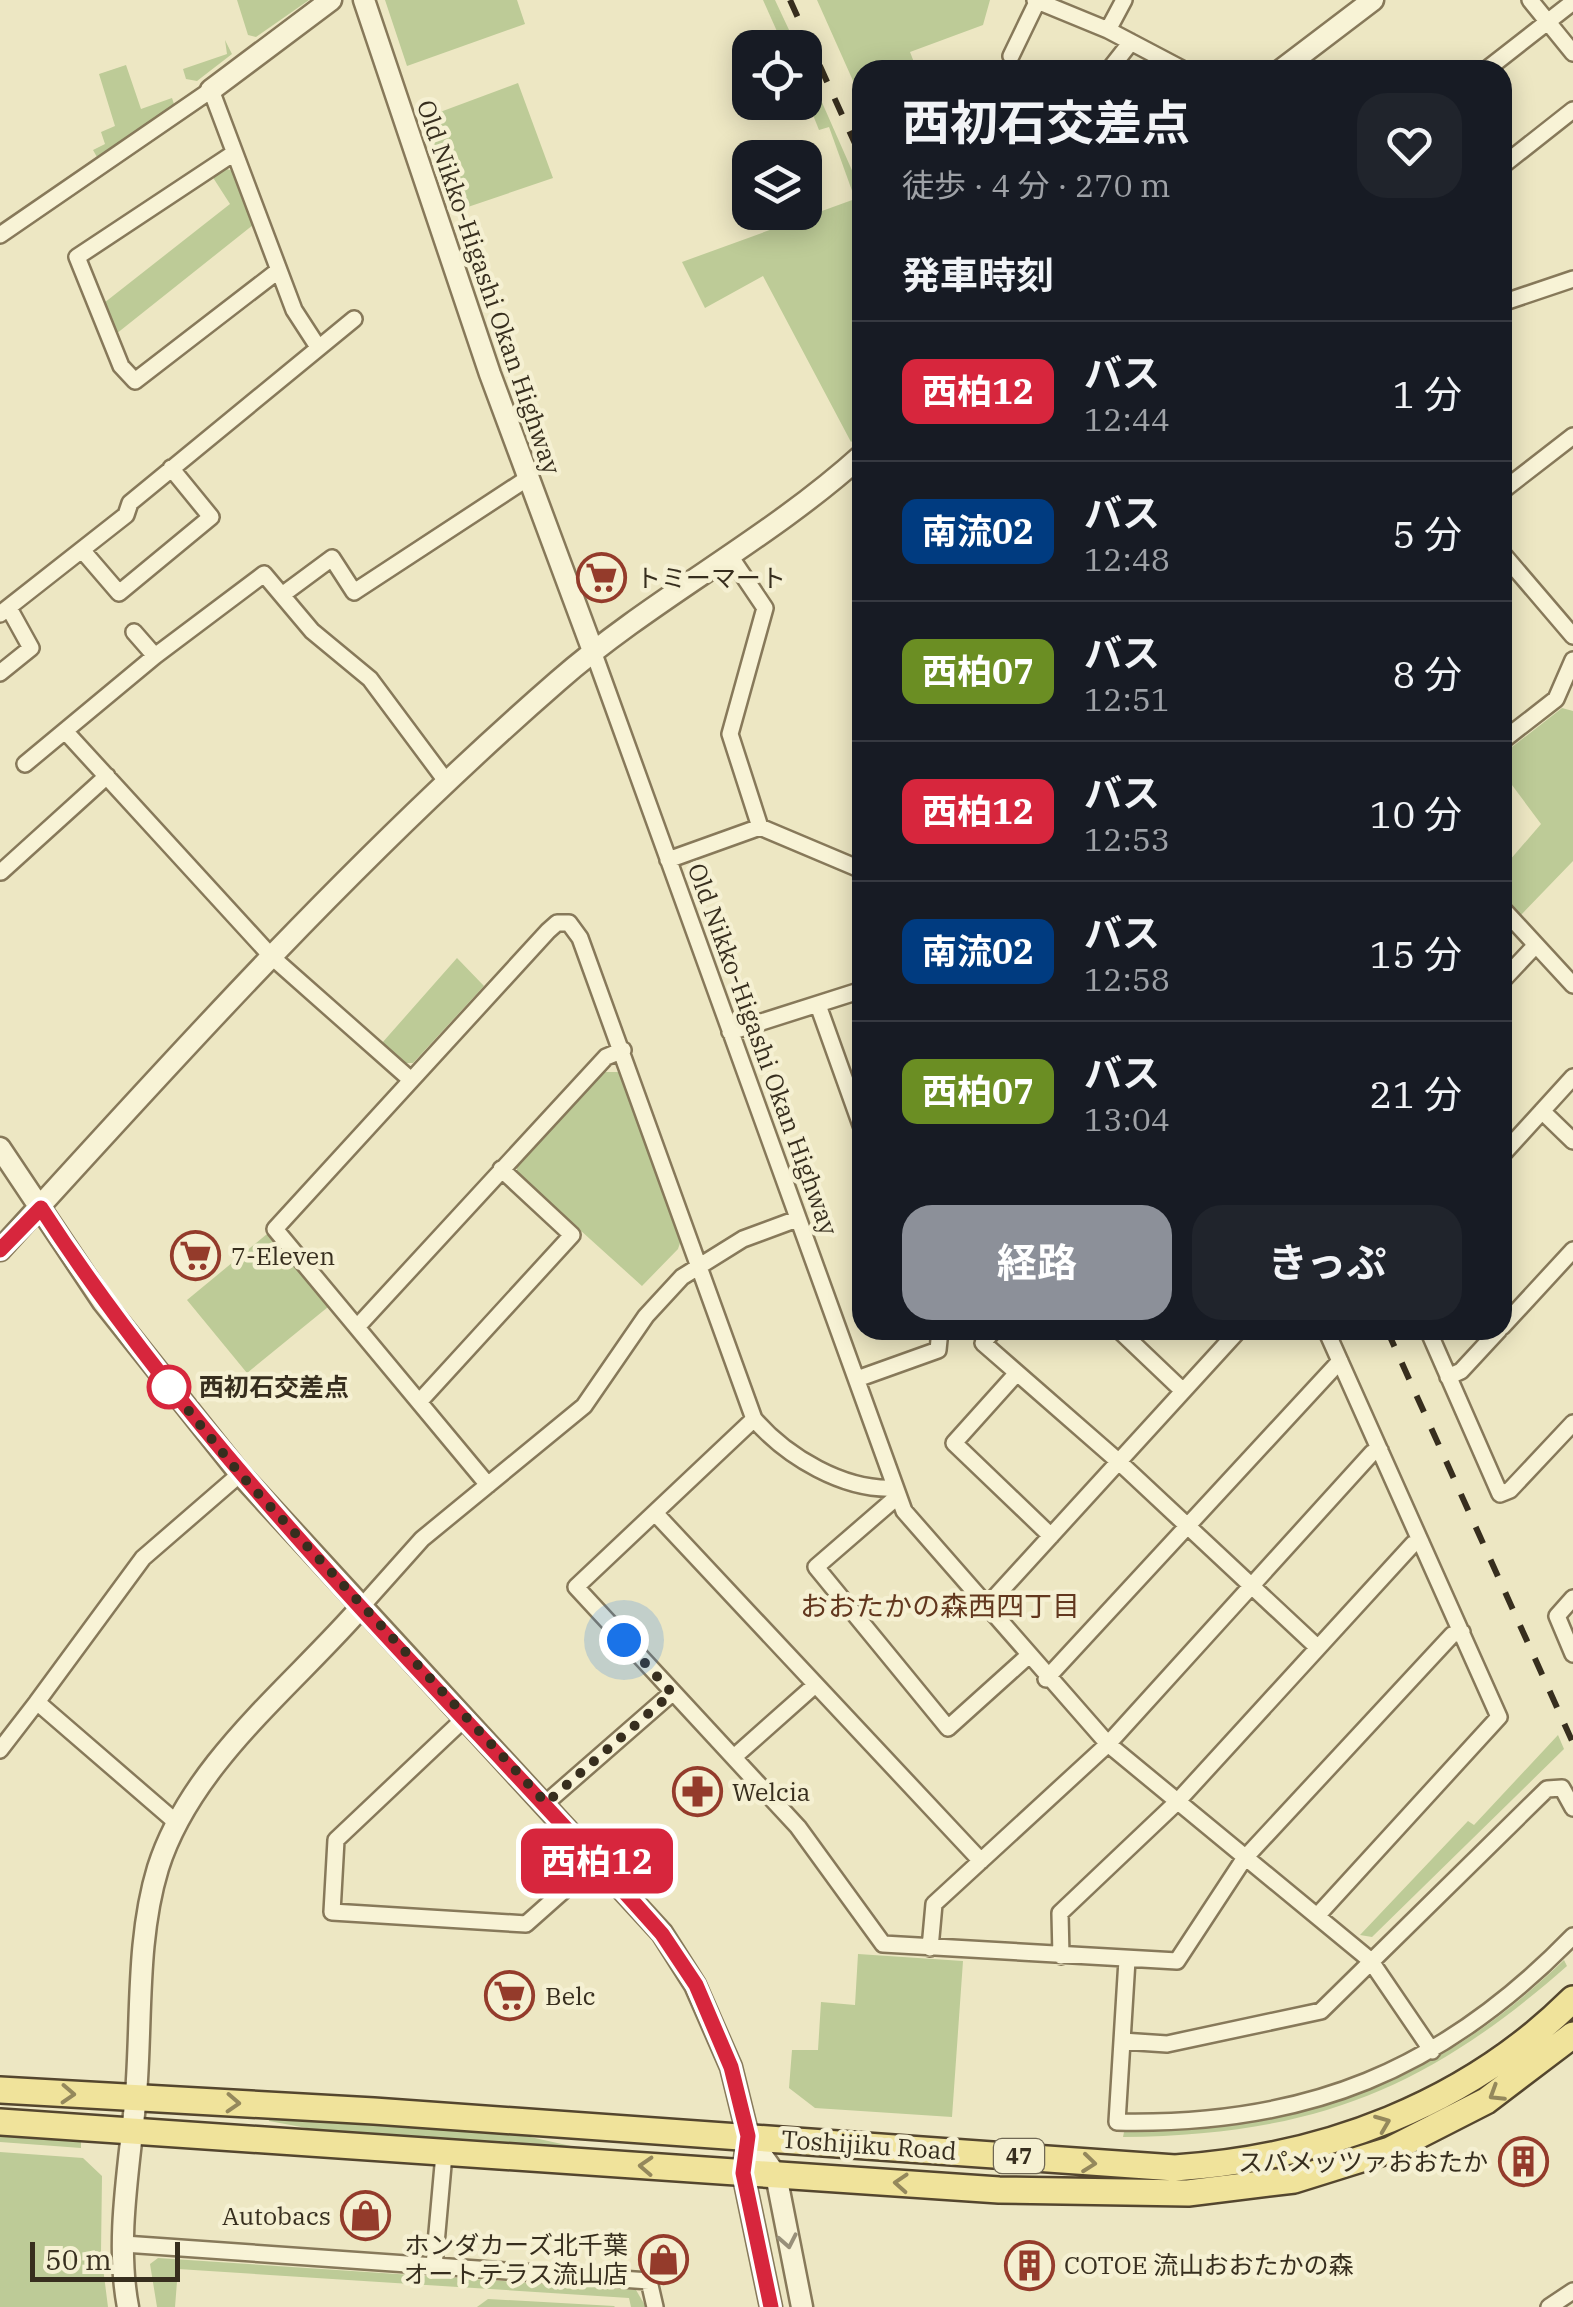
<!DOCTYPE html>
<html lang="ja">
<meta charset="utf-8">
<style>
:root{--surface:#171b24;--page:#20242c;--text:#f1f3f6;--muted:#9ea1a6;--line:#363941;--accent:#8c9099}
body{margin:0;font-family:"IBM Plex Serif","Noto Sans JP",serif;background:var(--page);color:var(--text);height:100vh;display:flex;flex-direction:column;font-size:38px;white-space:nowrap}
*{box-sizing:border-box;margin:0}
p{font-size:32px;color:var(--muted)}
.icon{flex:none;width:55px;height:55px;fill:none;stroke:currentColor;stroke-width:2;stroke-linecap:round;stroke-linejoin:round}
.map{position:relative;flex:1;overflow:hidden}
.details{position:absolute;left:852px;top:60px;width:660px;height:1280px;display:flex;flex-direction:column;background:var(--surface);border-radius:30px;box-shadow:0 5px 25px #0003}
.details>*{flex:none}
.badge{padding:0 20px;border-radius:15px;font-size:35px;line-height:65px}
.buttons{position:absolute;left:732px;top:30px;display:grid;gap:20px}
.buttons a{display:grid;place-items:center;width:90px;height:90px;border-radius:20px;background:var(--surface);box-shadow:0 5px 25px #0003;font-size:50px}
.scale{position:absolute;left:30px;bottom:25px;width:150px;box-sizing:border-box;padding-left:10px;border:5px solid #372e1e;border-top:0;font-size:28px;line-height:35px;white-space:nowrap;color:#372e1e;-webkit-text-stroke:8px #f5f0d2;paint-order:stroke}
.you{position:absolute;width:50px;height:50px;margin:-25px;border:8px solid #fff;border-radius:50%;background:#1a73e8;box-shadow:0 0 0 15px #1a73e833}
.map>.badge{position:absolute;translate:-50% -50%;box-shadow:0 0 0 5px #fff}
h2{padding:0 50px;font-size:38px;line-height:90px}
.round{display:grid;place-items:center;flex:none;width:105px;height:105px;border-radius:30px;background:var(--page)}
.head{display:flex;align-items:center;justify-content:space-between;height:170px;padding:0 50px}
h1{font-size:48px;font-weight:700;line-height:75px}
.action{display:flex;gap:20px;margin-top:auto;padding:20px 50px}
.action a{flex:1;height:115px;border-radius:30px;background:var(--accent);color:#fff;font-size:40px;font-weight:700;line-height:115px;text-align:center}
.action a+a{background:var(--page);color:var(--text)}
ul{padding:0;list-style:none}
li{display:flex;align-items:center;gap:30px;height:140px;padding:0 50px;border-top:2px solid var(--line)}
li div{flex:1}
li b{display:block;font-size:38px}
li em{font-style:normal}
li .badge{min-width:110px;font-weight:700;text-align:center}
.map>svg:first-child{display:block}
.green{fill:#bdcb97}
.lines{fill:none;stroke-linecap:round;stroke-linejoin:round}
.minor-casing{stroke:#87795a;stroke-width:20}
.tertiary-casing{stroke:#87795a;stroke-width:25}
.primary-casing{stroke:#54462e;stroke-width:30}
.minor{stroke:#f8f3d6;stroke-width:15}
.tertiary{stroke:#f8f3d6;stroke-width:20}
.primary{stroke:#f0e39b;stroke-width:25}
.rail{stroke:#372e1e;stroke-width:6;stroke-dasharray:18 18;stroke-linecap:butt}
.oneway{stroke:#94885c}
.oneway2{stroke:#98907a}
.line-casing{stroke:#fff;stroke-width:22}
.line{stroke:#d7263d;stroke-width:15}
.walk{stroke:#372e1e;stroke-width:10;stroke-dasharray:0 18}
.stop-dot{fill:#fff;stroke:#d7263d;stroke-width:5}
.labels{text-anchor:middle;stroke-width:9;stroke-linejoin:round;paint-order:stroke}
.shield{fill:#f5f0d2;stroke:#706854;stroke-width:2.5}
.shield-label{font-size:22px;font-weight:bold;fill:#372e1e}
.street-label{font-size:25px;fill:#372e1e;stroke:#f5f0d2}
.poi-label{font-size:25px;fill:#372e1e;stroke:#f5f0d2;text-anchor:start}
.stop-label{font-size:25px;font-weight:bold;fill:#372e1e;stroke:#f5f0d2;text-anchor:start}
.neighbourhood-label{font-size:28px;fill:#62371e;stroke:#f5f0d2}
</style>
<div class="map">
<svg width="1573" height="2307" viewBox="0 0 1573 2307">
<rect width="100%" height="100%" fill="#ede7c3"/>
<!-- green -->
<path class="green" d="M 237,0 L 309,0 L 256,37 L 248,35 Z
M 385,0 L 517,0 L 525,24 L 407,66 Z
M 763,0 L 775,0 L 797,47 L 784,47 Z
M 817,0 L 990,0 L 983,25 L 910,52 L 917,70 L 862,70 L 862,101 Z
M 225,40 L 232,54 L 197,81 L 186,79 L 183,69 L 227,54 Z
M 805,64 L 862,193 L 862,432 L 851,442 L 763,276 L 705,308 L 682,262 L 855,199 L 829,127 L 819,130 L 805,95 Z
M 126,65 L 141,109 L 172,98 L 175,107 L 97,157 L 93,150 L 105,144 L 101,132 L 115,126 L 99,74 Z
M 518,83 L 553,178 L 456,211 L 424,118 Z
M 224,168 L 233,171 L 253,225 L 116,334 L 104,303 L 230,204 L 212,176 Z
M 1562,708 L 1573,711 L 1573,861 L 1520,916 L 1503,895 L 1503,868 L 1541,824 L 1503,773 L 1503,754 Z
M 457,958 L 484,986 L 413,1063 L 404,1063 L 382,1043 Z
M 603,1072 L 620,1072 L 681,1240 L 678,1249 L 642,1286 L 517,1173 L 517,1164 Z
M 267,1234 L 328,1307 L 247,1373 L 187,1300 Z
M 1558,1735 L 1564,1749 L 1372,1937 L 1360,1935 L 1468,1821 L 1474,1825 Z
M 858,1954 L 963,1961 L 952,2117 L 815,2108 L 789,2088 L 792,2050 L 818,2050 L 821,2002 L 855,2005 Z
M 1564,1960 L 1567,1966 C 1425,2091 1312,2135 1123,2137 L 1124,2132 C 1306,2129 1431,2087 1564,1960 Z
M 270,2117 L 512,2133 L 598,2152 L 350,2136 L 269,2121 Z
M 0,2136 L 81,2142 L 81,2148 L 0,2142 Z
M 0,2152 L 83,2158 L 102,2176 L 101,2252 L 108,2307 L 0,2307 Z
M 158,2258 L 636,2290 L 646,2307 L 631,2307 L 629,2298 L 178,2269 L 175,2307 L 157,2307 L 150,2264 Z
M 488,2299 L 614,2306 L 615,2307 L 477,2307 Z"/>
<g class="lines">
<defs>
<path id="minor" d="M 1035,0 L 1108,30 L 1184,70
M 1530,0 L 1573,53
M 1108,30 L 1124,0
M 1011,56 L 1038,0
M 1109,70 L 1131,42
M 1486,70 L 1573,2
M 234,153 L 77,257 L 121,366 L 135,381 L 279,270
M 1502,166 L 1573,110
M 0,235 L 211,90 L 294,310 L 318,347
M 1502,303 L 1573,279
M 1502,491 L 1573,436
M 82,550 L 119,593 L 211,517 L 171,468
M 1502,553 L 1573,636
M 730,556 L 765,608 L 730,734 L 760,827
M 282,595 L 332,558 L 354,592 L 528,478
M 0,614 L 126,515 L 130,503 L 354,319
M 134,632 L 155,656
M 593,651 L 904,1511 L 1108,1744 L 1370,1960 L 1432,2051
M 0,673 L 31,648 L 10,610
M 65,731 L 272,957 L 411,1080
M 1502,741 L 1556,699 L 1573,660
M 25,764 L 155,656 L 264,574 L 312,631 L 370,679 L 446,781
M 668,860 L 760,827 L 862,870
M 1,872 L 107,776
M 1502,908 L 1573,985
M 1502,981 L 1534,947
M 818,1005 L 862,1128
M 730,1032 L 862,990
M 1542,1111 L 1573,1141
M 1502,1155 L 1573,1077
M 358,1326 L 606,1057 L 623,1050
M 1502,1327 L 1573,1250
M 994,1330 L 983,1343 L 1118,1461 L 1317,1647
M 1119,1330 L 1183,1391
M 1428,1330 L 1500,1494 L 1510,1490 L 1573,1423
M 1017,1373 L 954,1443 L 1051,1536
M 1448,1377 L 1461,1371 L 1499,1330
M 857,1379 L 938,1350 L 940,1330
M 420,1401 L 572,1235 L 501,1169
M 754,1419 L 576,1587 L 798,1827 L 883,1944 L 1177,1961 L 1244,1859 L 1452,1635 L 1462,1632
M 488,1485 L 275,1229 L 548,931 L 557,923 L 569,923 L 580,938 L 754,1419 C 787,1457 844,1491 895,1488
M 898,1496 L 816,1567 L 948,1728 L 1028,1656
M 655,1513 L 981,1861
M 1573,1598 L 1557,1616 L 1573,1654
M 363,1605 L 422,1539 L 584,1406 L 646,1316 L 682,1277 L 743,1239 L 797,1219
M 985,1608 L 1239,1330
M 1046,1679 L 1340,1361
M 465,1718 L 336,1840 L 332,1912 L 526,1924 L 597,1861
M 0,1750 L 37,1702
M 734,1757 L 814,1686
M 546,1803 L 672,1693
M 177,1823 L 37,1702 L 143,1558 L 240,1474
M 1317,1916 L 1499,1717 L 1326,1330
M 930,1948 L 934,1904 L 1108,1744 L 1372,1453 L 1380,1450
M 1061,1956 L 1060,1913 L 1176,1803 L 1413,1544 L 1421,1542
M 1127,1960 L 1117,2122 C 1306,2126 1442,2071 1573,1936
M 1122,2041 L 1167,2044 L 1321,2011 L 1547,1789 L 1562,1788 L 1573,1808
M 124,2244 L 649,2281 L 655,2307
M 434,2266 L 444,2154
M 1549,2307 L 1573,2291"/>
<path id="tertiary" d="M 364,0 L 490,374 L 593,651
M 1281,70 L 1373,0
M 211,90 L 331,0
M 0,1148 L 103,1302 L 240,1474 L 662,1933 L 695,1985 L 731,2067 L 748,2136 L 743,2173 L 771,2307
M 0,1250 C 178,1054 357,856 558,681 C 653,598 768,540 862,455
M 748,2136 L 776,2175 L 802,2307
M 128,2307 C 115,2239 130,2163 136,2094 C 142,2020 136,1940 158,1868 C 191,1763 293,1686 363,1605"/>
<path id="primary" d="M 0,2090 L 374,2111 L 1175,2168 C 1324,2158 1466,2105 1573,1999
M 0,2122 L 999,2190 L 1188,2193 L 1294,2180 L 1390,2150 L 1486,2101 L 1573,2035"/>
</defs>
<!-- minor casing -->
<use href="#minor" class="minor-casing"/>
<!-- tertiary casing -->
<use href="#tertiary" class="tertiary-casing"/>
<!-- primary casing -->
<use href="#primary" class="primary-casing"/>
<!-- minor -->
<use href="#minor" class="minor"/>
<!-- tertiary -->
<use href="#tertiary" class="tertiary"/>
<!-- primary -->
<use href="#primary" class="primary"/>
<!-- rail -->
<path class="rail" d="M 790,0 L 862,159
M 1387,1330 L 1573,1743"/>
</g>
<!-- one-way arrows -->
<defs><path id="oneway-chevron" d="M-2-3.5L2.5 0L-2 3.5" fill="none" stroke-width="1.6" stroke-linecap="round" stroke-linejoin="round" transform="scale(2.5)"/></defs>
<g class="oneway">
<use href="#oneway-chevron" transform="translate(68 2094) rotate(3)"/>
<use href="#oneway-chevron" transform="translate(1496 2094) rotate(148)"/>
<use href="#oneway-chevron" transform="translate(233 2103) rotate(3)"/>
<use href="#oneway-chevron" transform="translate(1383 2123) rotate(-22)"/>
<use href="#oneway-chevron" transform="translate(1089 2163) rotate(6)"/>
<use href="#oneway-chevron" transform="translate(646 2166) rotate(-177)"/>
<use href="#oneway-chevron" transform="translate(901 2183) rotate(-176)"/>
</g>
<use class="oneway2" href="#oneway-chevron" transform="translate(788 2241) rotate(79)"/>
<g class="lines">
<defs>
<path id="line" d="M 0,1250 L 41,1208 C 215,1476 451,1696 662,1934 L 696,1985 L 731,2067 L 748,2136 L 743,2173 L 771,2307"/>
</defs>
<!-- line casing -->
<use href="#line" class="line-casing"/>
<!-- line -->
<use href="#line" class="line"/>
<!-- walk -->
<path class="walk" d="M 169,1387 L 162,1378 L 240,1474 L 546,1803 L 672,1693 L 624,1640"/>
</g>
<!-- icons -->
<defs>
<symbol id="supermarket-ring" viewBox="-11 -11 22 22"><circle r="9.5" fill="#f5f0d2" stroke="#943b2b" stroke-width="1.5"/><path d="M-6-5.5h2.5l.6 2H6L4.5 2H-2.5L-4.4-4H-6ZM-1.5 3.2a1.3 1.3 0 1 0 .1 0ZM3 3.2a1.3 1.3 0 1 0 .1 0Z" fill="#943b2b"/></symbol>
<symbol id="pharmacy-ring" viewBox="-11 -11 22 22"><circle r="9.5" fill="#f5f0d2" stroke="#943b2b" stroke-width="1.5"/><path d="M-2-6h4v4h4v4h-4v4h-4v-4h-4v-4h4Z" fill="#943b2b"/></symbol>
<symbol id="building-ring" viewBox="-11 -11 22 22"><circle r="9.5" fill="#f5f0d2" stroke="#943b2b" stroke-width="1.5"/><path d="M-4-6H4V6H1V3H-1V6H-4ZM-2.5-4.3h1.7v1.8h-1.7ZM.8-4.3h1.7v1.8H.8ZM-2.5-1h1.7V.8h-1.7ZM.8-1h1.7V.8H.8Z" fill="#943b2b"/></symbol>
<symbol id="shop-ring" viewBox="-11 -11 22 22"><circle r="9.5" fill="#f5f0d2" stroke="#943b2b" stroke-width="1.5"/><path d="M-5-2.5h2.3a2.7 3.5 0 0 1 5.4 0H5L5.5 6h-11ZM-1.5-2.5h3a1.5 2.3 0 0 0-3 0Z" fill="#943b2b"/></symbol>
</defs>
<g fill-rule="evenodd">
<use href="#supermarket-ring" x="574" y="550" width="55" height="55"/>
<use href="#supermarket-ring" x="168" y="1228" width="55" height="55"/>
<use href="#pharmacy-ring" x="670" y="1764" width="55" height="55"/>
<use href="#supermarket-ring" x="482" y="1968" width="55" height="55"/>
<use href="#building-ring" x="1496" y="2134" width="55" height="55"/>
<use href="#shop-ring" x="338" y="2188" width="55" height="55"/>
<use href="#shop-ring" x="636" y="2232" width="55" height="55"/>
<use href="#building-ring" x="1002" y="2238" width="55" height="55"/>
</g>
<!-- markers -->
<circle class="stop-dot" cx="169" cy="1387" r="20"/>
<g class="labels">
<!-- shield labels -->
<rect class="shield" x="994" y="2139" width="50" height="34" rx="8"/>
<g class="shield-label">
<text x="1019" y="2164">47</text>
</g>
<!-- street labels -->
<g class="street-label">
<text transform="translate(489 287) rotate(71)" y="9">Old Nikko-Higashi Okan Highway</text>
<text transform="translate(763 1049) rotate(70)" y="9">Old Nikko-Higashi Okan Highway</text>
<text transform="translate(869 2145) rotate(4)" y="9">Toshijiku Road</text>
</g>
<!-- poi labels -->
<g class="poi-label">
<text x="636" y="587">トミーマート</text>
<text x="231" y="1265">7-Eleven</text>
<text x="732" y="1801">Welcia</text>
<text x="545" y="2005">Belc</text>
<text x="1488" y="2171" text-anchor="end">スパメッツァおおたか</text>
<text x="331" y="2225" text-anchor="end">Autobacs</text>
<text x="628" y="2254" text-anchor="end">ホンダカーズ北千葉<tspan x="628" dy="29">オートテラス流山店</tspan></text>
<text x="1064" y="2274">COTOE 流山おおたかの森</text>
</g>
<!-- stop labels -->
<g class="stop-label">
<text x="199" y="1396">西初石交差点</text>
</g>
<!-- neighbourhood labels -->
<g class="neighbourhood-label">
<text x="940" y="1616">おおたかの森西四丁目</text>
</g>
</g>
</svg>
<div class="buttons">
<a><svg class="icon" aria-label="locate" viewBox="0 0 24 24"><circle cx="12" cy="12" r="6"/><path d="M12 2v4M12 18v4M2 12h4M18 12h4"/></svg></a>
<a><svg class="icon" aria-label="layers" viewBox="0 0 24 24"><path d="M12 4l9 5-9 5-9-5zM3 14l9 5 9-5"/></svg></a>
</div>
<div class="scale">50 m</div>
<div class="you" style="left:624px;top:1640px"></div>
<b class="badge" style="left:597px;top:1861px;background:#d7263d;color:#fff">西柏12</b>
<section class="details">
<div class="head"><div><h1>西初石交差点</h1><p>徒歩 · 4 分 · 270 m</p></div><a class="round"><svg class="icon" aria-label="heart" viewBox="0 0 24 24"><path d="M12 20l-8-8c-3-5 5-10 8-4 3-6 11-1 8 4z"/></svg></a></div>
<h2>発車時刻</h2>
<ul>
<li><span class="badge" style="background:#d7263d;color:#fff">西柏12</span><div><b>バス</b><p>12:44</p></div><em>1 分</em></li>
<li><span class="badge" style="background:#003b80;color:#fff">南流02</span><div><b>バス</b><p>12:48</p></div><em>5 分</em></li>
<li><span class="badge" style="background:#6b8e23;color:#fff">西柏07</span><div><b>バス</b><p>12:51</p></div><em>8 分</em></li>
<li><span class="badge" style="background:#d7263d;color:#fff">西柏12</span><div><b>バス</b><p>12:53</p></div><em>10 分</em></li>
<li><span class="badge" style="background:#003b80;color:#fff">南流02</span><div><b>バス</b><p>12:58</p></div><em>15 分</em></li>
<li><span class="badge" style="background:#6b8e23;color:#fff">西柏07</span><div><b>バス</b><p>13:04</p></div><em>21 分</em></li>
</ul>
<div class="action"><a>経路</a><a>きっぷ</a></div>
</section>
</div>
